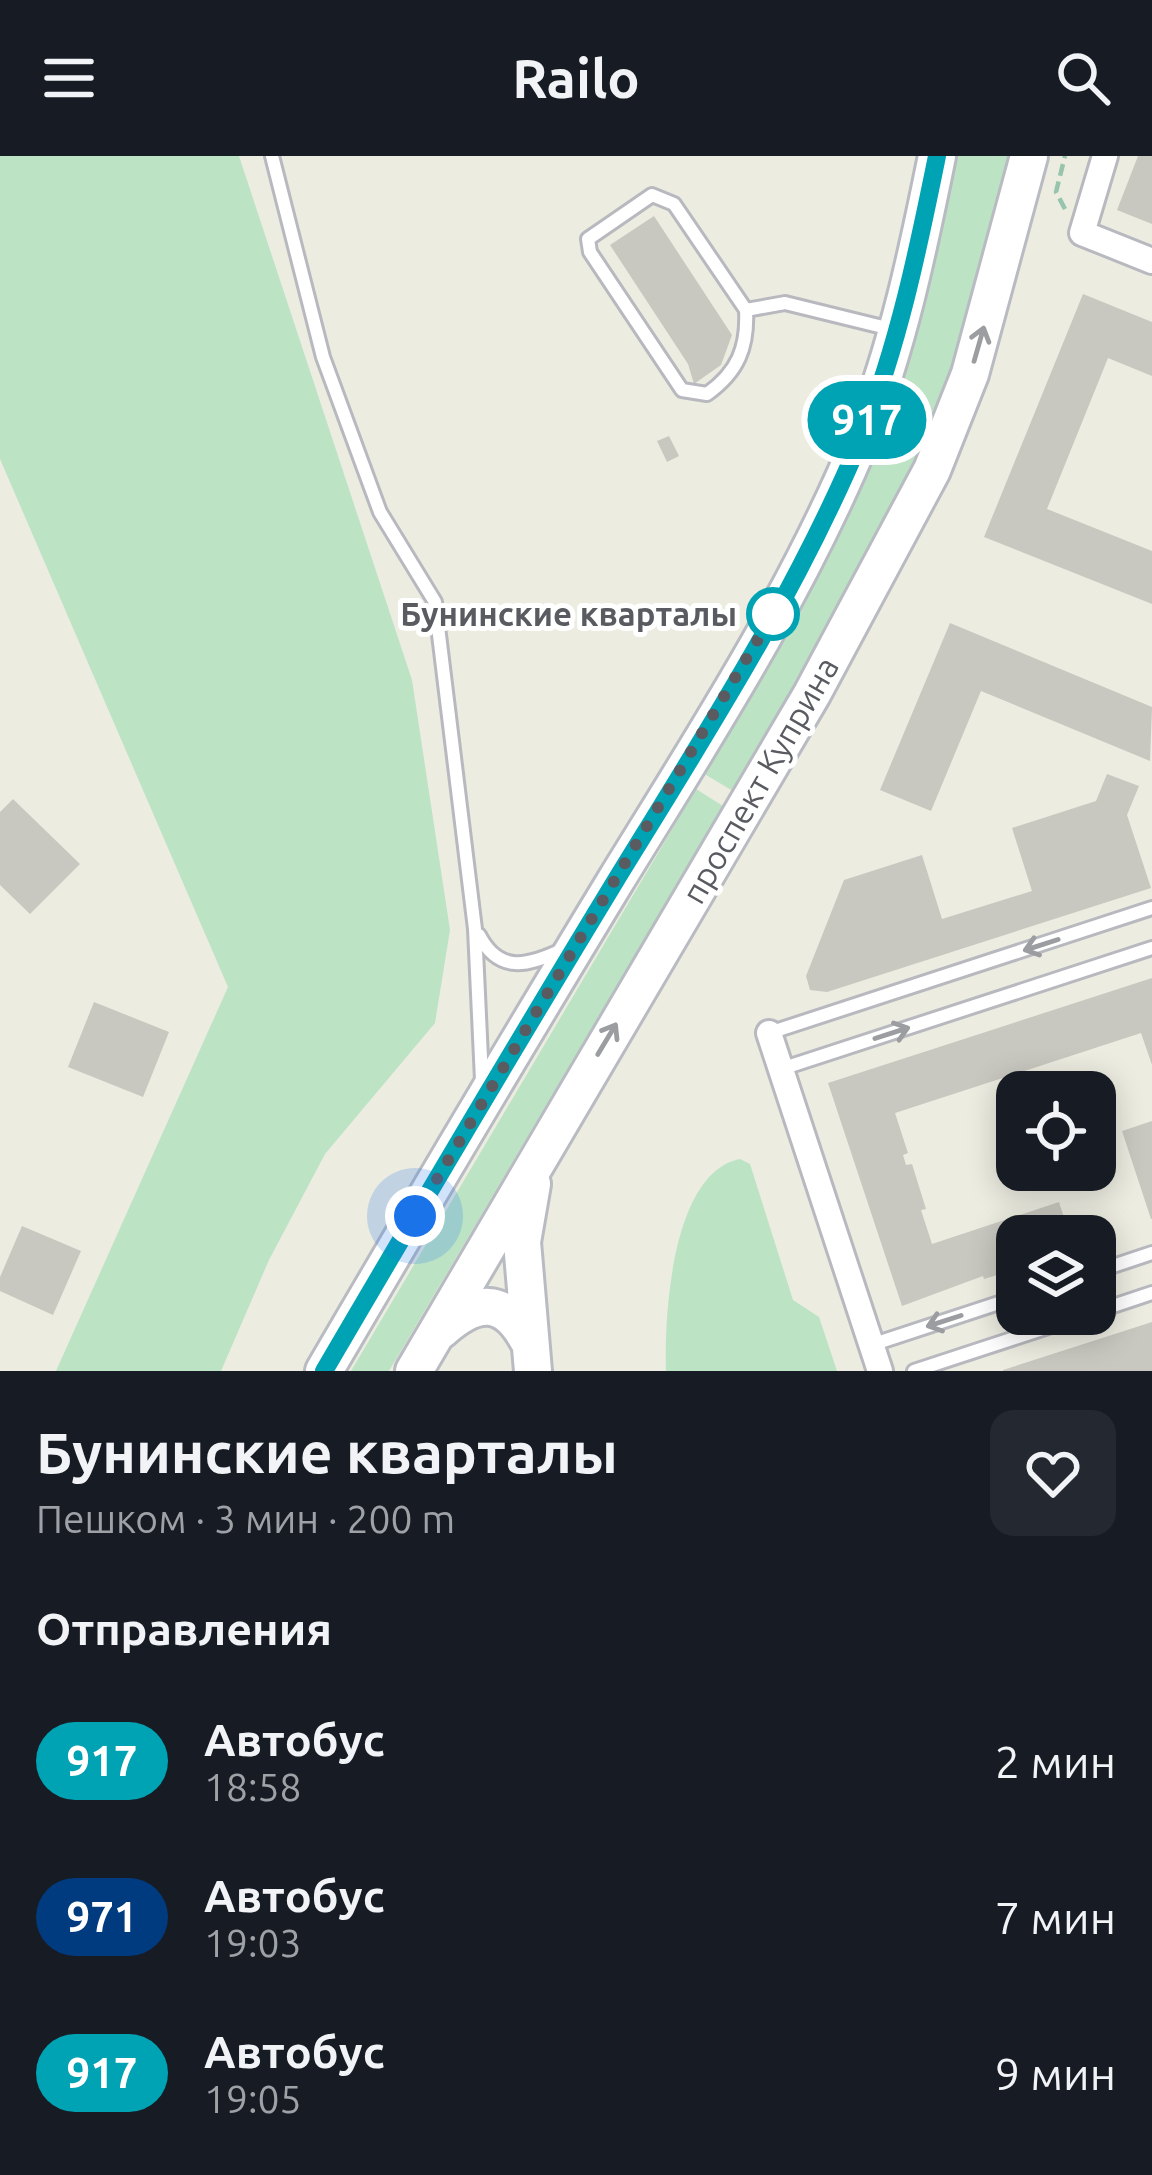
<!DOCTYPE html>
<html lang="ru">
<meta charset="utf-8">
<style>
:root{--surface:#171b24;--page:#242831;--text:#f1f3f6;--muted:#9ea1a6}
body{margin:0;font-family:Ubuntu,sans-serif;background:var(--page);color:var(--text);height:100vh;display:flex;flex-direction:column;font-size:45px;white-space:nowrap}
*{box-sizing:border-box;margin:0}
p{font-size:39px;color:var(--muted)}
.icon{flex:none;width:66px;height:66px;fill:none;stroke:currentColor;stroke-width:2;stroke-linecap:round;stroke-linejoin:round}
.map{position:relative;height:1215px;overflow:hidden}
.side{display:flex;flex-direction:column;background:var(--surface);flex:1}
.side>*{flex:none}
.badge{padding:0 24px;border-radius:39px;font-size:42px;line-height:78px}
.fabs{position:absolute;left:996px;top:915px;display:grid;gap:24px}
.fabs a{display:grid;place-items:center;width:120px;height:120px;border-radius:24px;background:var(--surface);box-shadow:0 6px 30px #0003;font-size:60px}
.you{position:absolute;width:60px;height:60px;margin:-30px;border:9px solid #fff;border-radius:50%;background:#1a73e8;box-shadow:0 0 0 18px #1a73e833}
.map>.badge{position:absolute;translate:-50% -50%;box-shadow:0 0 0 6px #fff}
h2{padding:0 36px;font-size:45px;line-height:108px}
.round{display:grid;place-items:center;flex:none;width:126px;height:126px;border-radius:24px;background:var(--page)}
.summary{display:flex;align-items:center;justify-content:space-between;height:204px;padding:0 36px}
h1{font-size:57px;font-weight:600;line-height:90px}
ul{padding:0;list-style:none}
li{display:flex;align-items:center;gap:36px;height:156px;padding:0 36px}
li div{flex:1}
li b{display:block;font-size:45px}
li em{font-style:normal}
li .badge{min-width:132px;font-weight:700;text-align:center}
header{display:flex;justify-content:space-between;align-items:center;height:156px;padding:0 36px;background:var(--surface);font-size:54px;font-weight:600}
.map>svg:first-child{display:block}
.green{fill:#bde3c5}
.building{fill:#c9c8c0}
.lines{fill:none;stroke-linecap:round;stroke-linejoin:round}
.lane-casing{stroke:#b8b9bf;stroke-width:18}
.street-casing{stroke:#b8b9bf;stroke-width:30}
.secondary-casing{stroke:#b9bbc2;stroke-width:42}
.path{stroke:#97c4ad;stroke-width:4.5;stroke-dasharray:12 6;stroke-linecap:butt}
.lane{stroke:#fff;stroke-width:12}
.street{stroke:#fff;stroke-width:24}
.secondary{stroke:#fff;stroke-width:36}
.oneway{stroke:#9b9da0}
.line-casing{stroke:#fff;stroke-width:27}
.line{stroke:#00a3b4;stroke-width:18}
.walk{stroke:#595b61;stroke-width:12;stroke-dasharray:0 21.6}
.stop-dot{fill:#fff;stroke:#00a3b4;stroke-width:6}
.labels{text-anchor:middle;stroke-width:10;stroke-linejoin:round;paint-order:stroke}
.stop-label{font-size:33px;font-weight:bold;fill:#595b61;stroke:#fff;text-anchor:end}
.street-label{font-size:33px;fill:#595b61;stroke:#fff}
</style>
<header><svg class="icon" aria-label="menu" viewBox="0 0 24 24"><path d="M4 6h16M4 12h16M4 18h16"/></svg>Railo<svg class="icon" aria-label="search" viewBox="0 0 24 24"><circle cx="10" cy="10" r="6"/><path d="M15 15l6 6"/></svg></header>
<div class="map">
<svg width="1152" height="1215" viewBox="0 0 1152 1215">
<rect width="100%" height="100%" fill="#ecece1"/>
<!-- green -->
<path class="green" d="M 0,0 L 239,0 L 412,524 L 450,774 L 435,867 L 325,998 L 269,1104 L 221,1215 L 56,1215 L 228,831 L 0,303 Z
M 954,0 L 1015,0 L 958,210 L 916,313 L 738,638 L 701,616 L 763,513 Z
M 696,633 L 723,650 L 389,1215 L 351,1215 Z
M 740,1003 L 750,1008 L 793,1144 L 819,1161 L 837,1215 L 666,1215 C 664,1160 672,1016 740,1003 Z"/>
<!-- building -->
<path class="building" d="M 1138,0 L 1152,0 L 1152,68 L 1117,54 Z
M 654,60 L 732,179 L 721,209 L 694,228 L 688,208 L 610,89 Z
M 1083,138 L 1152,166 L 1152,220 L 1108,202 L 1047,353 L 1152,395 L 1152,448 L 984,381 Z
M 669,280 L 679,300 L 667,306 L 657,285 Z
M 950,467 L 1152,551 L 1150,605 L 981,535 L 931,655 L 880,634 Z
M 1107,618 L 1139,630 L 1127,659 L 1151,732 L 827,836 L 810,834 L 806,820 L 844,724 L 922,699 L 942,763 L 1032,735 L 1012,672 L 1096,645 Z
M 13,643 L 80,708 L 30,758 L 0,729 L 0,656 Z
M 1152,822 L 1152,909 L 1141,877 L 895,957 L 908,997 L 903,999 L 906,1009 L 912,1008 L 926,1053 L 921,1054 L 932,1088 L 1059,1046 L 1070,1080 L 1017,1080 L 1017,1113 L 984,1123 L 983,1120 L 902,1150 L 828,927 Z
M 94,846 L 169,876 L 143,941 L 68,911 Z
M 1152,965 L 1152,1063 L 1151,1063 L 1122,975 Z
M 22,1070 L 81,1095 L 53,1159 L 0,1135 L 0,1121 Z
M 1152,1166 L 1152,1215 L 1003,1215 L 1003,1214 Z"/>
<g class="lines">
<defs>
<path id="lane" d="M 272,0 L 323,201 L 380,356 L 435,446 L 475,773 L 482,924
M 746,154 C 748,191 738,216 707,238 L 682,234 L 590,96 L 588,83 L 652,39 L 674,48 L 746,154 L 785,147 L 895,174
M 479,779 C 499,818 528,810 562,794
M 769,877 L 1152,752
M 781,913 L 1152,792
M 1095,1116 L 1152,1097
M 1095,1156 L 1152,1137
M 871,1189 L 1017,1141
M 914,1215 L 1088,1158"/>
<path id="street" d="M 1105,0 L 1082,77 L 1152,105
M 769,877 L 880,1215"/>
<path id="secondary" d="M 532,1028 L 522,1086 L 533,1215
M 441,1174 C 476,1143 504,1140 528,1184
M 324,1215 C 420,1051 517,887 616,724 C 704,581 798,436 862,280 C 898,190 918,94 937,0
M 414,1215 L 812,538 L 932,314 L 970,218 L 1029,0"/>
</defs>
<!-- lane casing -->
<use href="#lane" class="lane-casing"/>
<!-- street casing -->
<use href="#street" class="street-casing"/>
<!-- secondary casing -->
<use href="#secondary" class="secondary-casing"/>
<!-- path -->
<path class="path" d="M 1065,53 L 1056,36 L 1065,0"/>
<!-- lane -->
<use href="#lane" class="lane"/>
<!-- street -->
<use href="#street" class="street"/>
<!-- secondary -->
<use href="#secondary" class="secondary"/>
</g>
<!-- one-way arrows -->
<defs><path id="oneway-shaft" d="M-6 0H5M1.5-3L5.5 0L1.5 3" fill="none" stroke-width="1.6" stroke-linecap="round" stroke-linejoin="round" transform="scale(3)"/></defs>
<g class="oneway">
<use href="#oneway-shaft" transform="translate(979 188) rotate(-74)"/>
<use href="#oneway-shaft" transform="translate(1041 789) rotate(162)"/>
<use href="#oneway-shaft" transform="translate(892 877) rotate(-18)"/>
<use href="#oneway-shaft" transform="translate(607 883) rotate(-59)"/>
<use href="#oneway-shaft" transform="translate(944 1165) rotate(162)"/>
</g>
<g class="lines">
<defs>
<path id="line" d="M 324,1215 C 420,1051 517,887 616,724 C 704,581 797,436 862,280 C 898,190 918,94 937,0"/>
</defs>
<!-- line casing -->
<use href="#line" class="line-casing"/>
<!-- line -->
<use href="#line" class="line"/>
<!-- walk -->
<path class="walk" d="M 415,1060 L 773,458"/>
</g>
<!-- markers -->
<circle class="stop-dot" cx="773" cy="458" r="24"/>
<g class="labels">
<!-- stop labels -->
<g class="stop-label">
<text x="737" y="470">Бунинские кварталы</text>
</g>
<!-- street labels -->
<g class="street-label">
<text transform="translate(760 624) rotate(-60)" y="12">проспект Куприна</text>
</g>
</g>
</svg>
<div class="fabs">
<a><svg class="icon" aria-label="locate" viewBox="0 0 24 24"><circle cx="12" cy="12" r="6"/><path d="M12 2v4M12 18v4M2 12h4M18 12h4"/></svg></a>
<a><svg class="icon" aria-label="layers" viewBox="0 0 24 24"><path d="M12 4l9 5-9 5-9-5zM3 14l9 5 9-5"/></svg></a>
</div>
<div class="you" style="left:415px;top:1060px"></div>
<b class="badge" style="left:867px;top:264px;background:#00a3b4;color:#fff">917</b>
</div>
<section class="side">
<div class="summary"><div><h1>Бунинские кварталы</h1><p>Пешком · 3 мин · 200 m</p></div><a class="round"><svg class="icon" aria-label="heart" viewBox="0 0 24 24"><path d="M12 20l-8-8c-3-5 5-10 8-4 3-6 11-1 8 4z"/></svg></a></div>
<h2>Отправления</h2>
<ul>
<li><span class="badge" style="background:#00a3b4;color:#fff">917</span><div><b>Автобус</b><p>18:58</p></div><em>2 мин</em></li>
<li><span class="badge" style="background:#003b80;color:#fff">971</span><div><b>Автобус</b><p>19:03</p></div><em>7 мин</em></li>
<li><span class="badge" style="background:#00a3b4;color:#fff">917</span><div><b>Автобус</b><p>19:05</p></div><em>9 мин</em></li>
</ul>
</section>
